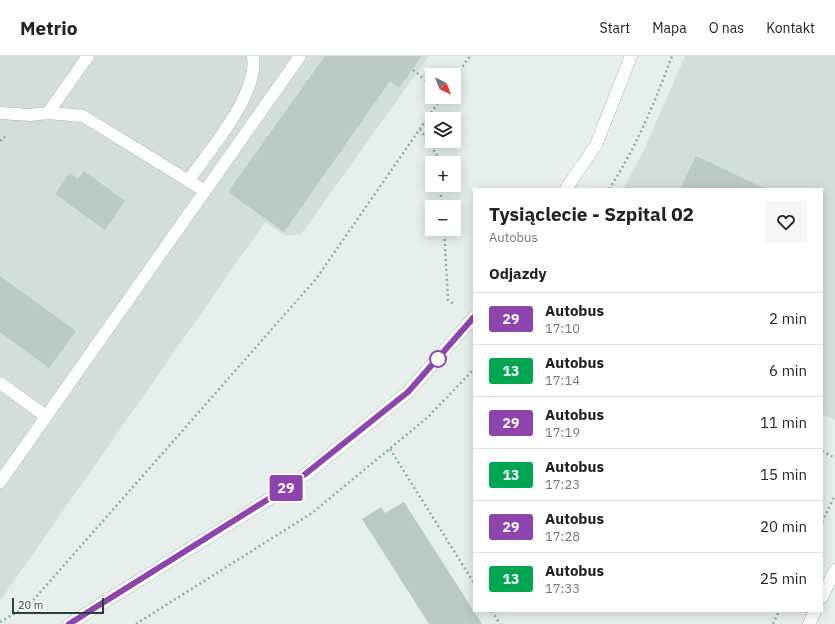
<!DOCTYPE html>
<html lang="pl">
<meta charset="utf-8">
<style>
:root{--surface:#fff;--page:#f6f6f6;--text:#222;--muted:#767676;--line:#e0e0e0}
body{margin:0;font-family:"IBM Plex Sans",sans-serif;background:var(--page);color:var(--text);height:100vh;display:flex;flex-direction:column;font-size:15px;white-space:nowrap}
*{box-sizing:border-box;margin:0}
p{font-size:13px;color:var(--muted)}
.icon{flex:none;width:22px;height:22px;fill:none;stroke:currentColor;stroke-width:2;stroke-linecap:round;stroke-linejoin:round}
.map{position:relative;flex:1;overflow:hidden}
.side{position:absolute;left:473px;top:132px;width:350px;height:424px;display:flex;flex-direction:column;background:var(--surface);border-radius:0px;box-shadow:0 2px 10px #0003}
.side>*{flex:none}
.badge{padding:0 8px;border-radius:3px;font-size:14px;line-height:26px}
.needle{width:26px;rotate:137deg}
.tools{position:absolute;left:425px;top:12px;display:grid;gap:8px}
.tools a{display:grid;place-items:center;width:36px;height:36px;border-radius:0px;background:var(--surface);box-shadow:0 2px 10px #0003;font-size:20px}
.scale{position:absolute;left:12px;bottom:10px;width:92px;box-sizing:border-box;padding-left:4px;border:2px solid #24423a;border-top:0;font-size:11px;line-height:14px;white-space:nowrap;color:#24423a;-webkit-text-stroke:3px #f7fbf9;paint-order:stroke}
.map>.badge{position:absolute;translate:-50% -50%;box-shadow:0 0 0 2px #fff}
h2{padding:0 16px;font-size:15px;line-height:36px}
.round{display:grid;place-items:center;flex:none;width:42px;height:42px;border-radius:0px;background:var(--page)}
.headline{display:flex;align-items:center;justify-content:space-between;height:68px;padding:0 16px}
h1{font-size:19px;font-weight:700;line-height:30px}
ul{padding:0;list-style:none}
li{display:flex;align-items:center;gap:12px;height:52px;padding:0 16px;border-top:1px solid var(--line)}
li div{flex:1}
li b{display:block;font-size:15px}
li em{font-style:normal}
li .badge{min-width:44px;font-weight:700;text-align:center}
header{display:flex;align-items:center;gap:24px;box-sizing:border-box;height:56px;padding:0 20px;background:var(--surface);border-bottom:1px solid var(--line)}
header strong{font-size:19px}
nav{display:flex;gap:22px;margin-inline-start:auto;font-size:14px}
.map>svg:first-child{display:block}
.built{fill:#d4dfda}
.building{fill:#bbcac4}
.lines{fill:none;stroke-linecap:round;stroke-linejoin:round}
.service-casing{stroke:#a8b8b2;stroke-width:13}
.minor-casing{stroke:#a8b8b2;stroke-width:13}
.tertiary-casing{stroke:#a8b8b2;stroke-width:13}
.path{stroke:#86b3a5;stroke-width:2.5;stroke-dasharray:2 3;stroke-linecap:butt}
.service{stroke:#fff;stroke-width:12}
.minor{stroke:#fff;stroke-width:12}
.tertiary{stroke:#fff;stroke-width:12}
.line-casing{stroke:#fff;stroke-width:9}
.line{stroke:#8e44ad;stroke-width:6}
.stop-dot{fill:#fff;stroke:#8e44ad;stroke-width:2}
</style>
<header>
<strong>Metrio</strong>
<nav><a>Start</a><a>Mapa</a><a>O nas</a><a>Kontakt</a></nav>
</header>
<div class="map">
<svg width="835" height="568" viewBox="0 0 835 568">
<rect width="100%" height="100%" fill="#e6efeb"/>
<!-- built -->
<path class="built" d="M 0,0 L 429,0 L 301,178 L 286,180 L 265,166 L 0,545 Z
M 685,0 L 835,0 L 835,364 L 822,358 L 822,133 L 623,133 L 643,96 Z"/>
<!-- building -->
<path class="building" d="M 325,0 L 422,0 L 399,32 L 390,25 L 284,176 L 228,136 Z
M 696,100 L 766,133 L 680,133 Z
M 84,115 L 125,145 L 105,174 L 55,138 L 70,117 L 78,123 Z
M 0,220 L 76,275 L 49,312 L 0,276 Z
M 404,446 L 482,568 L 429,568 L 362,463 L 381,451 L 385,457 Z"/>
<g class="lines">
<defs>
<path id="service" d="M 0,57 L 30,59 L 48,57 L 83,60 L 205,135
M 48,57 L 88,0
M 188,125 C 210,94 259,38 253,0
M 0,327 L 46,360
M 0,426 L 300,0"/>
<path id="minor" d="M 822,541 L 835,514
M 809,568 L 815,555"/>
<path id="tertiary" d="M 566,133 L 596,89 L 631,0
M 69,568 L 295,427 L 408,336 L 474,261"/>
</defs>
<!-- service casing -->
<use href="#service" class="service-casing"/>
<!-- minor casing -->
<use href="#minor" class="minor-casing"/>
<!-- tertiary casing -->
<use href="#tertiary" class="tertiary-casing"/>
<!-- path -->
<path class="path" d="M 413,14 L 432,29
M 454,23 L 470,0
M 420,73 L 438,101 L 438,107
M 0,85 L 6,80
M 440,129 L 442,151
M 609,133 C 636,92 655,46 672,0
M 444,173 L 448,244 L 455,249
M 390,393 L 474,527
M 822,395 L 835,402
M 822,466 L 835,439
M 492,555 L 500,568
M 0,566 L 29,549 L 316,223 L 442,41
M 136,568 L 312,457 L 428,361 L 474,313
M 773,568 L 779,555"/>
<!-- service -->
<use href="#service" class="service"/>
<!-- minor -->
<use href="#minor" class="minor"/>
<!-- tertiary -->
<use href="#tertiary" class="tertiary"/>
</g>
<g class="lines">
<defs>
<path id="line" d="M 69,568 L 294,427 L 408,336 L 474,261"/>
</defs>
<!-- line casing -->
<use href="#line" class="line-casing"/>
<!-- line -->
<use href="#line" class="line"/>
</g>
<!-- markers -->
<circle class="stop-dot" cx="438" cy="303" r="8"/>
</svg>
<div class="tools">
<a><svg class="needle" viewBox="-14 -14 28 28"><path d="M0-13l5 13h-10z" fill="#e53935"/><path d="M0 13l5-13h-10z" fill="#767676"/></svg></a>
<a><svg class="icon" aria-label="layers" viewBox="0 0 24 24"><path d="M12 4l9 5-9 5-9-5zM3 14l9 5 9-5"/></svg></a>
<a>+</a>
<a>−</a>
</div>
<div class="scale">20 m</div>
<b class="badge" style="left:286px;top:432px;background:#8e44ad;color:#fff">29</b>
<section class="side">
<div class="headline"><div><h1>Tysiąclecie - Szpital 02</h1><p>Autobus</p></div><a class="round"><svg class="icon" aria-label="heart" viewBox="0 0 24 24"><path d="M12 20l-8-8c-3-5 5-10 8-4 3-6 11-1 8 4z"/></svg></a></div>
<h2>Odjazdy</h2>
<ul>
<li><span class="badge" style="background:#8e44ad;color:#fff">29</span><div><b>Autobus</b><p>17:10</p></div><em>2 min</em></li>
<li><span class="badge" style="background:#00a651;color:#fff">13</span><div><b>Autobus</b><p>17:14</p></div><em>6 min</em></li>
<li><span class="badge" style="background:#8e44ad;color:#fff">29</span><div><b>Autobus</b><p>17:19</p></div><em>11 min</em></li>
<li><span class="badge" style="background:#00a651;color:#fff">13</span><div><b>Autobus</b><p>17:23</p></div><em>15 min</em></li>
<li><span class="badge" style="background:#8e44ad;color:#fff">29</span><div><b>Autobus</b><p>17:28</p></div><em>20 min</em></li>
<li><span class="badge" style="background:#00a651;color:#fff">13</span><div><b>Autobus</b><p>17:33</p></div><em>25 min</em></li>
</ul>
</section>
</div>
